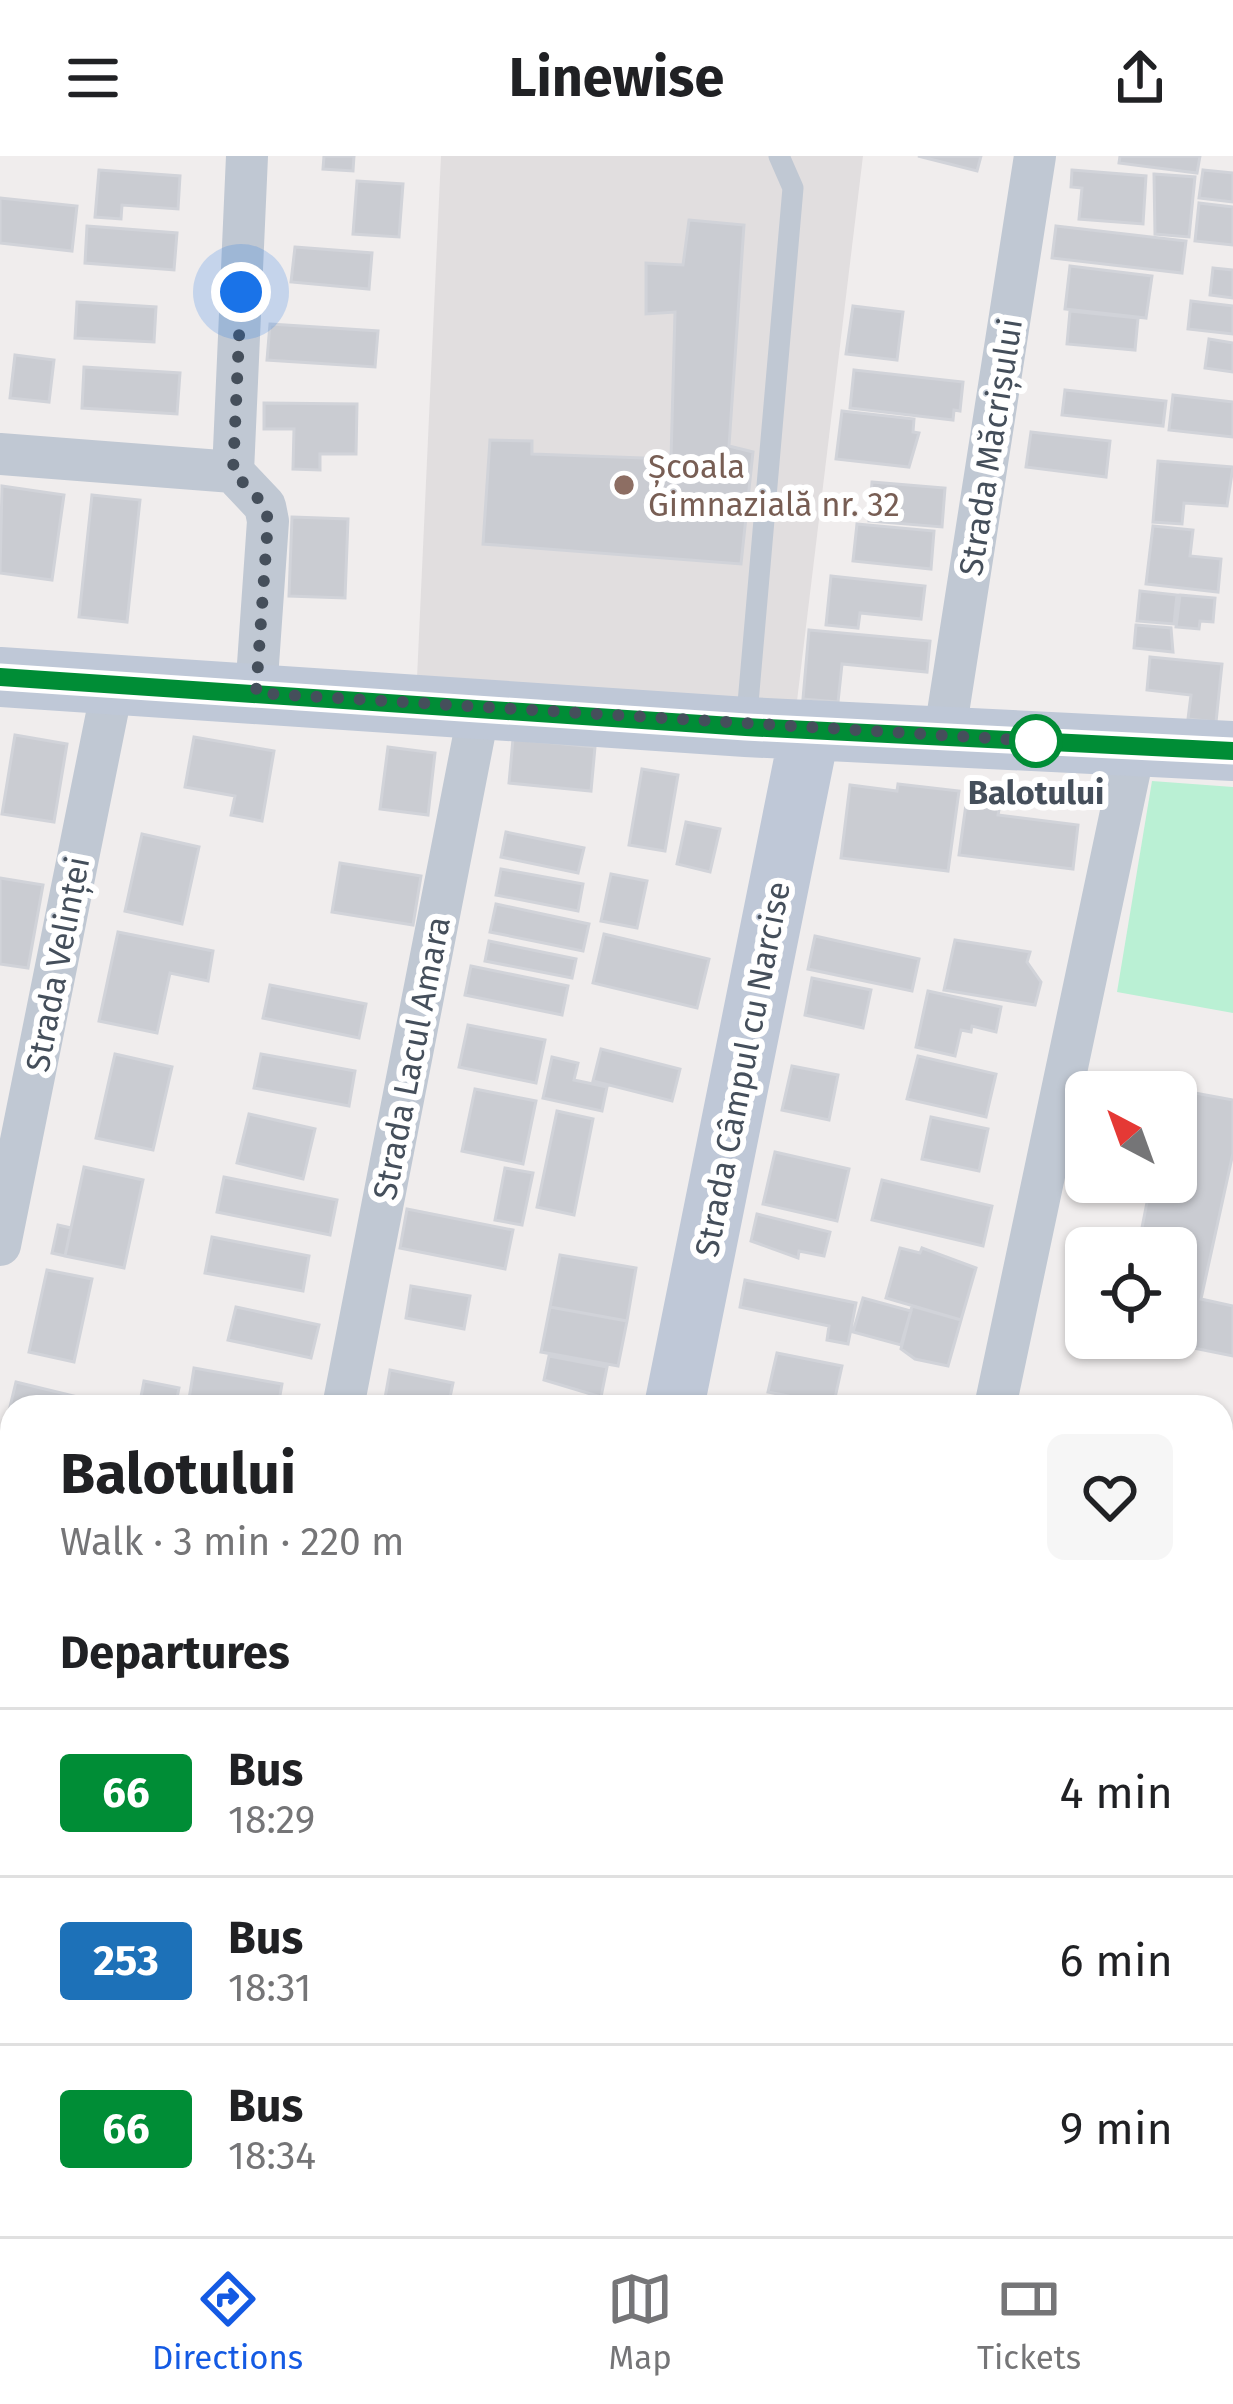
<!DOCTYPE html>
<meta charset="utf-8">
<style>
:root{--surface:#fff;--page:#f6f6f6;--text:#202124;--muted:#757577;--line:#e0e0e0;--accent:#145ae3}
body{margin:0;font-family:"Fira Sans",sans-serif;background:var(--page);color:var(--text);height:100vh;display:flex;flex-direction:column;font-size:45px;white-space:nowrap}
*{box-sizing:border-box;margin:0}
p{font-size:39px;color:var(--muted)}
.icon{flex:none;width:66px;height:66px;fill:none;stroke:currentColor;stroke-width:2;stroke-linecap:round;stroke-linejoin:round}
.map{position:relative;flex:1;overflow:hidden}
.sheet{position:absolute;left:0px;top:1239px;width:1233px;height:843px;display:flex;flex-direction:column;background:var(--surface);border-radius:36px 36px 0 0;box-shadow:0 3px 9px #0004}
.sheet>*{flex:none}
.badge{padding:0 24px;border-radius:9px;font-size:42px;line-height:78px}
.needle{width:78px;rotate:319deg}
.fabs{position:absolute;left:1065px;top:915px;display:grid;gap:24px}
.fabs a{display:grid;place-items:center;width:132px;height:132px;border-radius:18px;background:var(--surface);box-shadow:0 3px 9px #0004;font-size:60px}
.you{position:absolute;width:60px;height:60px;margin:-30px;border:9px solid #fff;border-radius:50%;background:#1a73e8;box-shadow:0 0 0 18px #1a73e833}
.map>.badge{position:absolute;translate:-50% -50%;box-shadow:0 0 0 6px #fff}
h2{padding:0 60px;font-size:45px;line-height:108px}
.round{display:grid;place-items:center;flex:none;width:126px;height:126px;border-radius:18px;background:var(--page)}
.headline{display:flex;align-items:center;justify-content:space-between;height:204px;padding:0 60px}
h1{font-size:57px;font-weight:700;line-height:90px}
ul{padding:0;list-style:none}
li{display:flex;align-items:center;gap:36px;height:168px;padding:0 60px;border-top:3px solid var(--line)}
li div{flex:1}
li b{display:block;font-size:45px}
li em{font-style:normal}
li .badge{min-width:132px;font-weight:700;text-align:center}
header{display:flex;justify-content:space-between;align-items:center;height:156px;padding:0 60px;background:var(--surface);font-size:54px;font-weight:700}
.tabs{display:flex;justify-content:space-around;align-items:center;height:168px;border-top:3px solid var(--line);background:var(--surface);font-size:33px;color:var(--muted)}
.tabs a{display:grid;justify-items:center;gap:6px}
.tabs .active{color:var(--accent)}
.map>svg:first-child{display:block}
.education{fill:#e1dedf}
.green{fill:#baf0d4}
.building{fill:#caccd2;stroke:#d1d3d9;stroke-width:3}
.lines{fill:none;stroke-linecap:round;stroke-linejoin:round}
.lane{stroke:#c0c8d3;stroke-width:21}
.street{stroke:#c0c8d3;stroke-width:42}
.secondary{stroke:#bfc8d7;stroke-width:60}
.line-casing{stroke:#fff;stroke-width:27}
.line{stroke:#008d36;stroke-width:18}
.walk{stroke:#454f5b;stroke-width:12;stroke-dasharray:0 21.6}
.education-dot{fill:#8d6e63;stroke:#fff;stroke-width:4.5}
.stop-dot{fill:#fff;stroke:#008d36;stroke-width:6}
.labels{text-anchor:middle;stroke-width:12;stroke-linejoin:round;paint-order:stroke}
.street-label{font-size:33px;fill:#454f5b;stroke:#fff}
.education-label{font-size:33px;fill:#785e54;stroke:#fff;text-anchor:start}
.stop-label{font-size:33px;font-weight:bold;fill:#454f5b;stroke:#fff}
</style>
<header><svg class="icon" aria-label="menu" viewBox="0 0 24 24"><path d="M4 6h16M4 12h16M4 18h16"/></svg>Linewise<svg class="icon" aria-label="share" viewBox="0 0 24 24"><path d="M12 15V3M7 8l5-5 5 5M5 13v7h14v-7"/></svg></header>
<div class="map">
<svg width="1233" height="2080" viewBox="0 0 1233 2080">
<rect width="100%" height="100%" fill="#f0eded"/>
<!-- education -->
<path class="education" d="M 441,0 L 863,0 L 797,545 L 417,522 Z"/>
<!-- green -->
<path class="green" d="M 1152,625 L 1233,631 L 1233,857 L 1117,836 Z"/>
<!-- building -->
<path class="building" d="M 324,0 L 354,0 L 353,15 L 323,13 Z
M 918,0 L 981,0 L 977,15 Z
M 1120,0 L 1200,0 L 1197,17 L 1119,7 Z
M 99,14 L 180,20 L 178,53 L 122,49 L 121,63 L 95,61 Z
M 1072,14 L 1146,20 L 1143,68 L 1079,63 L 1082,32 L 1071,31 Z
M 1203,14 L 1233,17 L 1233,46 L 1199,42 Z
M 1154,18 L 1195,21 L 1189,81 L 1155,78 Z
M 357,25 L 403,28 L 399,81 L 353,78 Z
M 0,42 L 77,50 L 72,95 L 0,87 Z
M 1199,47 L 1233,51 L 1233,89 L 1195,85 Z
M 689,64 L 744,69 L 729,290 L 753,296 L 741,408 L 483,388 L 490,284 L 532,285 L 532,298 L 671,303 L 675,156 L 646,158 L 646,107 L 683,109 Z
M 87,70 L 177,77 L 174,114 L 85,107 Z
M 1056,70 L 1186,85 L 1182,117 L 1052,102 Z
M 295,91 L 372,97 L 369,133 L 291,126 Z
M 1070,110 L 1152,120 L 1146,162 L 1065,153 Z
M 1213,112 L 1233,114 L 1233,142 L 1210,139 Z
M 1191,145 L 1233,150 L 1233,178 L 1188,173 Z
M 77,146 L 156,151 L 154,186 L 75,182 Z
M 853,150 L 903,156 L 897,204 L 846,198 Z
M 1070,155 L 1138,162 L 1135,194 L 1067,188 Z
M 270,168 L 378,175 L 375,211 L 267,204 Z
M 1209,183 L 1233,187 L 1233,216 L 1205,212 Z
M 15,199 L 54,204 L 49,246 L 10,242 Z
M 84,211 L 180,217 L 177,258 L 82,252 Z
M 854,214 L 963,226 L 960,255 L 954,254 L 953,264 L 850,252 Z
M 1065,234 L 1166,245 L 1163,270 L 1062,259 Z
M 1173,239 L 1233,246 L 1233,281 L 1169,274 Z
M 264,247 L 357,248 L 356,298 L 320,298 L 320,314 L 293,313 L 294,273 L 264,273 Z
M 842,255 L 914,263 L 913,276 L 919,277 L 909,311 L 836,303 Z
M 1031,276 L 1110,285 L 1106,321 L 1026,311 Z
M 1158,305 L 1233,311 L 1227,350 L 1184,347 L 1182,368 L 1153,366 Z
M 872,326 L 945,332 L 942,371 L 869,365 Z
M 2,330 L 64,339 L 52,424 L 0,417 Z
M 92,339 L 140,344 L 127,466 L 79,461 Z
M 292,361 L 348,363 L 345,442 L 289,440 Z
M 857,368 L 934,375 L 931,413 L 853,405 Z
M 1153,370 L 1193,374 L 1190,400 L 1221,403 L 1218,436 L 1146,428 Z
M 831,420 L 925,430 L 921,463 L 860,457 L 858,472 L 826,469 Z
M 1140,435 L 1177,439 L 1174,468 L 1137,465 Z
M 1180,439 L 1215,442 L 1213,466 L 1200,465 L 1199,473 L 1176,471 Z
M 1136,469 L 1171,472 L 1173,496 L 1134,492 Z
M 809,474 L 930,485 L 927,516 L 842,508 L 838,546 L 803,543 Z
M 1150,501 L 1222,508 L 1216,566 L 1188,563 L 1191,539 L 1147,534 Z
M 15,579 L 67,588 L 54,666 L 2,658 Z
M 194,581 L 274,595 L 262,665 L 231,659 L 235,640 L 185,631 Z
M 513,583 L 595,591 L 591,635 L 509,627 Z
M 388,591 L 435,597 L 428,659 L 380,653 Z
M 642,613 L 678,619 L 665,695 L 629,689 Z
M 898,628 L 959,635 L 948,715 L 841,702 L 850,629 L 897,635 Z
M 968,634 L 1002,638 L 998,659 L 1078,669 L 1073,713 L 959,699 Z
M 686,666 L 720,673 L 710,716 L 677,708 Z
M 506,676 L 584,692 L 578,717 L 501,701 Z
M 142,678 L 199,691 L 182,768 L 125,755 Z
M 340,707 L 421,720 L 413,769 L 332,756 Z
M 501,713 L 583,728 L 578,755 L 496,739 Z
M 611,718 L 647,725 L 637,772 L 601,765 Z
M 0,722 L 43,729 L 28,812 L 0,808 Z
M 496,748 L 589,768 L 583,795 L 490,776 Z
M 118,776 L 213,795 L 208,825 L 170,817 L 157,877 L 99,865 Z
M 604,778 L 709,803 L 697,852 L 593,827 Z
M 815,780 L 919,803 L 912,835 L 808,813 Z
M 955,784 L 1030,796 L 1027,806 L 1041,826 L 1035,849 L 944,834 Z
M 489,785 L 576,803 L 572,822 L 485,805 Z
M 471,810 L 568,830 L 562,859 L 465,839 Z
M 812,822 L 871,834 L 863,872 L 805,859 Z
M 270,829 L 366,848 L 359,882 L 263,862 Z
M 928,835 L 1001,851 L 996,876 L 972,870 L 971,876 L 961,874 L 955,900 L 916,891 Z
M 468,869 L 545,884 L 536,927 L 459,911 Z
M 601,893 L 680,913 L 672,945 L 593,925 Z
M 115,898 L 172,911 L 153,994 L 96,982 Z
M 261,898 L 355,915 L 349,950 L 254,932 Z
M 918,900 L 996,918 L 986,961 L 907,943 Z
M 552,901 L 578,907 L 574,924 L 607,931 L 602,955 L 543,942 Z
M 792,910 L 838,919 L 829,964 L 782,954 Z
M 475,933 L 536,945 L 523,1008 L 462,995 Z
M 1184,935 L 1233,944 L 1233,997 L 1201,1143 L 1233,1150 L 1233,1200 L 1144,1182 L 1176,1182 L 1176,1092 L 1138,1092 L 1151,1026 L 1176,1026 L 1176,966 Z
M 557,955 L 593,963 L 574,1059 L 537,1051 Z
M 249,958 L 315,973 L 303,1023 L 237,1007 Z
M 931,961 L 988,973 L 979,1015 L 922,1003 Z
M 775,996 L 849,1013 L 837,1065 L 763,1048 Z
M 84,1011 L 143,1024 L 124,1112 L 65,1100 Z
M 505,1012 L 533,1017 L 522,1069 L 495,1064 Z
M 224,1021 L 337,1044 L 330,1079 L 217,1056 Z
M 882,1024 L 992,1050 L 983,1090 L 872,1064 Z
M 407,1053 L 513,1074 L 505,1113 L 400,1092 Z
M 757,1058 L 830,1076 L 824,1100 L 799,1095 L 798,1102 L 751,1085 Z
M 58,1069 L 71,1072 L 65,1100 L 52,1097 Z
M 212,1081 L 309,1100 L 303,1135 L 205,1117 Z
M 900,1092 L 920,1097 L 922,1092 L 976,1112 L 961,1164 L 886,1142 Z
M 560,1099 L 636,1112 L 627,1165 L 550,1151 Z
M 47,1114 L 92,1123 L 74,1206 L 29,1196 Z
M 745,1124 L 856,1147 L 848,1188 L 827,1184 L 829,1170 L 740,1151 Z
M 411,1130 L 470,1140 L 464,1173 L 406,1162 Z
M 863,1142 L 911,1155 L 901,1189 L 853,1176 Z
M 912,1150 L 961,1164 L 948,1210 L 915,1203 L 901,1193 Z
M 236,1151 L 319,1169 L 311,1202 L 228,1184 Z
M 550,1151 L 627,1165 L 618,1210 L 541,1196 Z
M 777,1197 L 842,1210 L 833,1251 L 785,1251 L 788,1240 L 768,1236 Z
M 549,1200 L 607,1211 L 601,1241 L 544,1224 Z
M 194,1212 L 282,1228 L 278,1251 L 189,1243 Z
M 390,1214 L 453,1227 L 448,1251 L 385,1242 Z
M 144,1225 L 179,1232 L 175,1251 L 139,1251 Z
M 16,1226 L 78,1241 L 75,1251 L 12,1251 L 12,1309 L 0,1306 L 0,1292 Z
M 2,1329 L 12,1330 L 12,1414 L 0,1412 Z
M 8,1432 L 12,1432 L 12,1524 L 0,1522 L 0,1471 Z
M 0,1545 L 12,1547 L 12,1634 L 0,1632 Z
M 0,1915 L 12,1917 L 12,1977 L 0,1975 Z
M 883,2070 L 952,2070 L 950,2080 L 881,2080 Z"/>
<g class="lines">
<!-- lane -->
<path class="lane" d="M 746,570 L 793,32 L 779,0"/>
<!-- street -->
<path class="street" d="M 0,298 L 233,316
M 233,316 L 247,0
M 233,316 L 265,350 L 268,365 L 256,537
M 944,582 L 1035,0
M 0,1089 L 113,528
M 343,1251 L 479,554
M 995,1251 L 1135,590
M 0,2022 L 12,2024
M 234,2070 L 281,2080
M 7,2080 L 12,2054
M 829,2080 L 831,2070
M 1037,2080 L 1056,2080"/>
<!-- secondary -->
<path class="secondary" d="M 0,521 L 746,571 L 1233,595
M 674,1251 L 810,574
M 499,2080 L 501,2070"/>
</g>
<g class="lines">
<defs>
<path id="line" d="M 0,521 L 746,571 L 1233,595"/>
</defs>
<!-- line casing -->
<use href="#line" class="line-casing"/>
<!-- line -->
<use href="#line" class="line"/>
<!-- walk -->
<path class="walk" d="M 241,136 L 233,316 L 265,350 L 268,365 L 256,537 L 1036,585"/>
</g>
<!-- markers -->
<circle class="education-dot" cx="624" cy="329" r="12"/>
<circle class="stop-dot" cx="1036" cy="585" r="24"/>
<g class="labels">
<!-- street labels -->
<g class="street-label">
<text transform="translate(990 291) rotate(-81)" y="12">Strada Măcrișului</text>
<text transform="translate(57 808) rotate(-79)" y="12">Strada Velinței</text>
<text transform="translate(411 902) rotate(-79)" y="12">Strada Lacul Amara</text>
<text transform="translate(742 913) rotate(-79)" y="12">Strada Câmpul cu Narcise</text>
</g>
<!-- education labels -->
<g class="education-label">
<text x="648" y="322">Școala<tspan x="648" dy="38">Gimnazială nr. 32</tspan></text>
</g>
<!-- stop labels -->
<g class="stop-label">
<text x="1036" y="648">Balotului</text>
</g>
</g>
</svg>
<div class="fabs">
<a><svg class="needle" viewBox="-14 -14 28 28"><path d="M0-13l5 13h-10z" fill="#e53935"/><path d="M0 13l5-13h-10z" fill="#757577"/></svg></a>
<a><svg class="icon" aria-label="locate" viewBox="0 0 24 24"><circle cx="12" cy="12" r="6"/><path d="M12 2v4M12 18v4M2 12h4M18 12h4"/></svg></a>
</div>
<div class="you" style="left:241px;top:136px"></div>
<section class="sheet">
<div class="headline"><div><h1>Balotului</h1><p>Walk · 3 min · 220 m</p></div><a class="round"><svg class="icon" aria-label="heart" viewBox="0 0 24 24"><path d="M12 20l-8-8c-3-5 5-10 8-4 3-6 11-1 8 4z"/></svg></a></div>
<h2>Departures</h2>
<ul>
<li><span class="badge" style="background:#008d36;color:#fff">66</span><div><b>Bus</b><p>18:29</p></div><em>4 min</em></li>
<li><span class="badge" style="background:#1d71b8;color:#fff">253</span><div><b>Bus</b><p>18:31</p></div><em>6 min</em></li>
<li><span class="badge" style="background:#008d36;color:#fff">66</span><div><b>Bus</b><p>18:34</p></div><em>9 min</em></li>
</ul>
</section>
</div>
<nav class="tabs">
<a class="active"><svg class="icon" aria-label="directions" viewBox="0 0 24 24"><path d="M12 3l9 9-9 9-9-9zM9 14v-3h6M13 9l2 2-2 2"/></svg>Directions</a>
<a><svg class="icon" aria-label="map" viewBox="0 0 24 24"><path d="M3 6l6-2 6 2 6-2v14l-6 2-6-2-6 2zM9 4v14M15 6v14"/></svg>Map</a>
<a><svg class="icon" aria-label="tickets" viewBox="0 0 24 24"><path d="M3 7h18v10H3zM15 7v10"/></svg>Tickets</a>
</nav>
